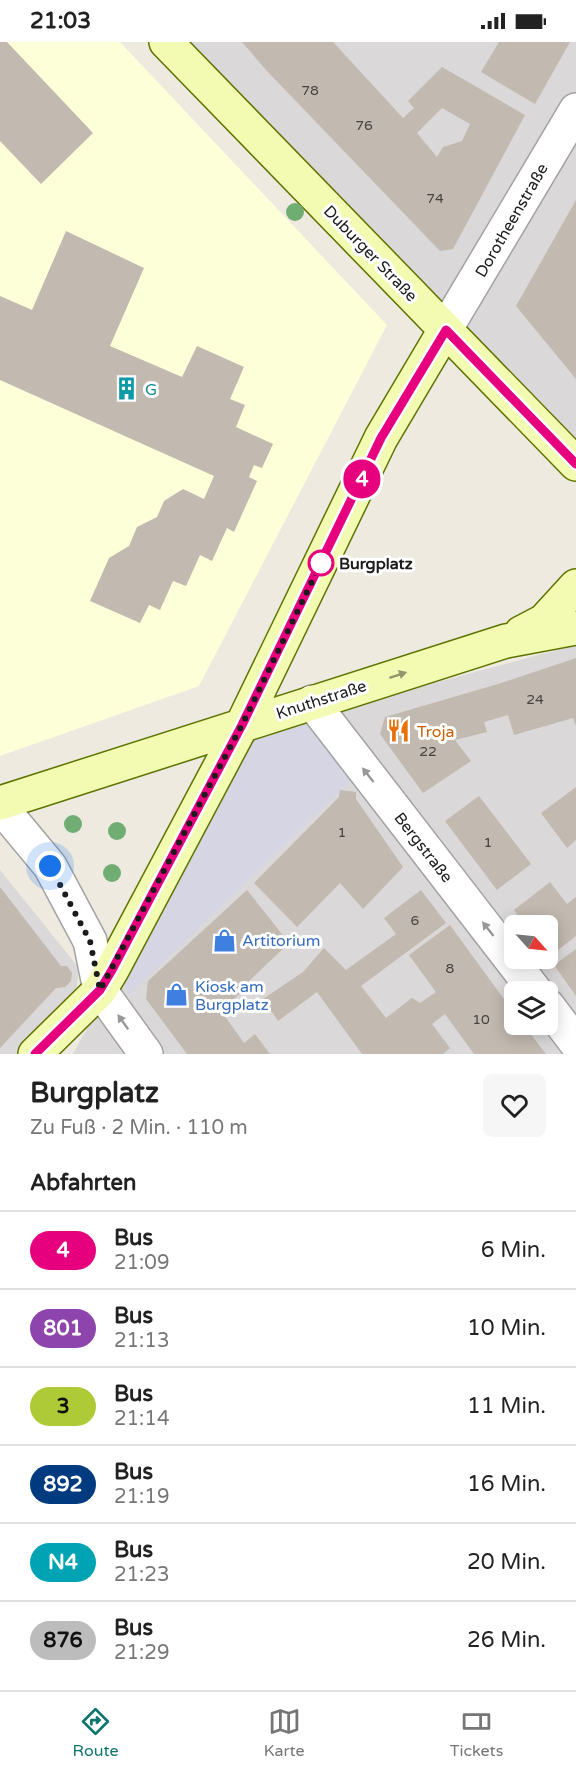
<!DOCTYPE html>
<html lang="de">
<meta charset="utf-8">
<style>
:root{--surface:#fff;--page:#f6f6f6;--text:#222;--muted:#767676;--line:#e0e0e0;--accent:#0f766e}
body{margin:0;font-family:"Varela Round",sans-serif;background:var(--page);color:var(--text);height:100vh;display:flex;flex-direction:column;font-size:22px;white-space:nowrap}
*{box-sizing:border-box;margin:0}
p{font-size:20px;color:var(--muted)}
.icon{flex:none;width:33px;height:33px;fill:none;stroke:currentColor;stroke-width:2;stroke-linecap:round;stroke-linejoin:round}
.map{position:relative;height:1012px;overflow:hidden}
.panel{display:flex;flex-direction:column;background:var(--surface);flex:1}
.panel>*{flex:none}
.badge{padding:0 12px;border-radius:20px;font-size:21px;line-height:39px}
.needle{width:39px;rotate:117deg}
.buttons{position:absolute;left:504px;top:873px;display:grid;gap:12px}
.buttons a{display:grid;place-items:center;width:54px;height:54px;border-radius:9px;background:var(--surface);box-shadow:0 3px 15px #0003;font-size:30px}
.you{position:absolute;width:30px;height:30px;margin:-15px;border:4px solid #fff;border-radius:50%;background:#1a73e8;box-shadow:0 0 0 9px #1a73e833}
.map>.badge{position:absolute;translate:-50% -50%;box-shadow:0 0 0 3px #fff}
h2{padding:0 30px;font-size:22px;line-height:54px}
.round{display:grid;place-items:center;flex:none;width:63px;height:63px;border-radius:9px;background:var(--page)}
.overview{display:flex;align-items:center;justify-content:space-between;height:102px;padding:0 30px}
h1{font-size:28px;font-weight:700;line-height:45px}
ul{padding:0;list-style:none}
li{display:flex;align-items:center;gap:18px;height:78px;padding:0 30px;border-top:2px solid var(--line)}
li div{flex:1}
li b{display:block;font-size:22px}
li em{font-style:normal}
li .badge{min-width:66px;font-weight:700;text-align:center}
.status{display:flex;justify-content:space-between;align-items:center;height:42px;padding:0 30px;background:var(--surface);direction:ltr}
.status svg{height:16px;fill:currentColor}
.tab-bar{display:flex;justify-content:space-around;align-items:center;height:84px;border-top:2px solid var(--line);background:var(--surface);font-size:16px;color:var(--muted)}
.tab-bar a{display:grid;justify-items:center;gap:3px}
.tab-bar .active{color:var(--accent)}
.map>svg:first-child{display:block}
.residential{fill:#dad8d8;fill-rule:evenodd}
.education{fill:#fcffd8}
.plaza{fill:#d6d5e3}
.building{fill:#c2b9b0;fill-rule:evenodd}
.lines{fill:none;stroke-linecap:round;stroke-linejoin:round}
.street-casing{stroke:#a2a2a2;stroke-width:36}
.secondary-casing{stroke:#5e7401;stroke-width:36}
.street{stroke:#fff;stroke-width:33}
.secondary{stroke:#f2fbb1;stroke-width:33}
.tree{fill:#70ad73}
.oneway{fill:#91966e}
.oneway2{fill:#989898}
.line-casing{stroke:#fff;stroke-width:14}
.line{stroke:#e6007e;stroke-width:9}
.walk{stroke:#1b1b1b;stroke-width:6;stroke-dasharray:0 10.8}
.stop-dot{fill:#fff;stroke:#e6007e;stroke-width:3}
.labels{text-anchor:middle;stroke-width:6;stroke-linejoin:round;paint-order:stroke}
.number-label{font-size:14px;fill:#454240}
.street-label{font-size:16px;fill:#1b1b1b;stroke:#fff}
.culture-label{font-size:16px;fill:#0d838f;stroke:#fff;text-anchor:start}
.stop-label{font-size:16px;font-weight:bold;fill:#1b1b1b;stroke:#fff;text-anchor:start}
.food-label{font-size:16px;fill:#c56008;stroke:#fff;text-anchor:start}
.shop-label{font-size:16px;fill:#366cbe;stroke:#fff;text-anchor:start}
</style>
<div class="status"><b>21:03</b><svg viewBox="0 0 49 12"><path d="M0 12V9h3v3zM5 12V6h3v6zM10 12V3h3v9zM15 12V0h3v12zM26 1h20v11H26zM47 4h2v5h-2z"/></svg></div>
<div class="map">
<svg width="576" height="1012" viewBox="0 0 576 1012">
<rect width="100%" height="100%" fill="#eeeae0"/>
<!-- residential -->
<path class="residential" d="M 185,0 L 576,0 L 576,409 Z
M 576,603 L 576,1012 L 73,1012 L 246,697 L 304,676 ZM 514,884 L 548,884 L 548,916 L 514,916 ZM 514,950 L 548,950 L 548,982 L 514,982 Z
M 0,828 L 79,926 L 75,956 L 16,1012 L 0,1012 Z"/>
<!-- education -->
<path class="education" d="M 0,0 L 120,0 L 387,283 L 199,644 L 0,714 Z"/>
<!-- plaza -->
<path class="plaza" d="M 304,676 L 357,733 L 129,953 L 119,928 L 246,697 Z"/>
<!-- building -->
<path class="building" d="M 0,0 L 7,0 L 93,91 L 41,142 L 0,99 Z
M 242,0 L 333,0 L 403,76 L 414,66 L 408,59 L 442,25 L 525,73 L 453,207 L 440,209 L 266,28 ZM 442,66 L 470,82 L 462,99 L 443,105 L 437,115 L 417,91 Z
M 499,0 L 570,0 L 535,62 L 481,30 Z
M 576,158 L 576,337 L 516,264 Z
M 66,189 L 144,226 L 110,304 L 182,335 L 197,304 L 244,325 L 230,357 L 245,363 L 236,385 L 273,402 L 262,426 L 254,423 L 249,435 L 257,439 L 234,490 L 227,486 L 212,519 L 200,513 L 186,544 L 173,539 L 160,568 L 149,563 L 140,581 L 90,559 L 109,516 L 129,504 L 137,485 L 157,475 L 164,459 L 183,447 L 204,457 L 214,434 L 0,338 L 0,254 L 32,268 Z
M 576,616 L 576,684 L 573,676 L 514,693 L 508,673 L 484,680 L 487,690 L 455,698 L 471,719 L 423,751 L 380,692 L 385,675 L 498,642 Z
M 576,745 L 576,798 L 567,806 L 541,771 Z
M 340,748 L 356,750 L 356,757 L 403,825 L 363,867 L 340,841 L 297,885 L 254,841 L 339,755 Z
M 479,754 L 531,822 L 497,848 L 445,779 Z
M 550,840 L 567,862 L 576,855 L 576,894 L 549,915 L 548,913 L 548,884 L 525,884 L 514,868 Z
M 0,845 L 61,924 L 67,924 L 72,931 L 71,939 L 65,945 L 56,946 L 0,1006 Z
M 247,848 L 289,901 L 249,939 L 251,942 L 226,964 L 222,962 L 218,965 L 244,1001 L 255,992 L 270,1012 L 187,1012 L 146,957 L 148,939 Z
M 421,848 L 446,881 L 361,944 L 386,976 L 412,956 L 420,961 L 436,950 L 409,913 L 450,883 L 514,971 L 514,982 L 523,982 L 546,1012 L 474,1012 L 445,972 L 432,982 L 450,1006 L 443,1012 L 362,1012 L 317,950 L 278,979 L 263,957 L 303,930 L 324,906 L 346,928 L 396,892 L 384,876 Z
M 576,907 L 576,954 L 554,923 Z"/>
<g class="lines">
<defs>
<path id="street" d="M 445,288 L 576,68
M 312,660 L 536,950
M 0,764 L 50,824 L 90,899 L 100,948 L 146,1012
M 548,964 L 576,1001"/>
<path id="secondary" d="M 166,0 L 576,422
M 521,591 L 544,579 L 576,544
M 0,761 L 506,599 L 576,586
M 35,1012 L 100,948 L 112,928 L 242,683 L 381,396 L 445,288"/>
</defs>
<!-- street casing -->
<use href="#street" class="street-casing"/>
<!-- secondary casing -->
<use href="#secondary" class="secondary-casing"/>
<!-- street -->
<use href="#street" class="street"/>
<!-- secondary -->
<use href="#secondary" class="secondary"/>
</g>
<!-- trees -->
<g class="tree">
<circle cx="295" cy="170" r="9"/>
<circle cx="73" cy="782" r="9"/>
<circle cx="117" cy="789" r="9"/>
<circle cx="112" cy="831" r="9"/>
</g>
<!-- one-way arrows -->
<defs><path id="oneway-solid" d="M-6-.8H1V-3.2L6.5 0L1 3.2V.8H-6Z" transform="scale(1.5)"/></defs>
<use class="oneway" href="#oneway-solid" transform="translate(398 633) rotate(-18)"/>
<g class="oneway2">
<use href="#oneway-solid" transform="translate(368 733) rotate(-128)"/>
<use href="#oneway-solid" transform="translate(488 887) rotate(-128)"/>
<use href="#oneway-solid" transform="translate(123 980) rotate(-125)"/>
</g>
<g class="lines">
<defs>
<path id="line" d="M 35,1012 L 100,948 L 112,928 L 242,683 L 381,396 L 446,288 L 576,422"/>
</defs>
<!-- line casing -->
<use href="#line" class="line-casing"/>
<!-- line -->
<use href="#line" class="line"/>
<!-- walk -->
<path class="walk" d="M 50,824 L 90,899 L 100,948 L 242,683 L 324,515 L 321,521"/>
</g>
<!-- icons -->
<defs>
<symbol id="building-bare" viewBox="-9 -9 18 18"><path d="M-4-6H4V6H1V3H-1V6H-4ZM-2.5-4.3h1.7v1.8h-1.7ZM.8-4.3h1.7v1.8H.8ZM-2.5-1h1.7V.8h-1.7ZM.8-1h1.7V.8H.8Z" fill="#0f9aa8" stroke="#fff" stroke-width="2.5" paint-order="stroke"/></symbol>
<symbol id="restaurant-bare" viewBox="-9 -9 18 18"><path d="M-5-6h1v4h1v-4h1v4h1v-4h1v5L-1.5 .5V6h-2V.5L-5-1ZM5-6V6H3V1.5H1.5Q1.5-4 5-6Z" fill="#e8710a" stroke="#fff" stroke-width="2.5" paint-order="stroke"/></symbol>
<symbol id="shop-bare" viewBox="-9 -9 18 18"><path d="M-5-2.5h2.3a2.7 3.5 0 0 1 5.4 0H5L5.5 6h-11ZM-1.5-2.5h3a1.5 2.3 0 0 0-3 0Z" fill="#3f7fe0" stroke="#fff" stroke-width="2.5" paint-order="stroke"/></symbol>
</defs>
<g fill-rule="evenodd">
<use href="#building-bare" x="110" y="330" width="33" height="33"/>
<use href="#restaurant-bare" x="382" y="672" width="33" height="33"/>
<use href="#shop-bare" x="208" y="882" width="33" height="33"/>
<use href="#shop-bare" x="160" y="936" width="33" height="33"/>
</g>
<!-- markers -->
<circle class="stop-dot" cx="321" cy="521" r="12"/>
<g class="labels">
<!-- number labels -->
<g class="number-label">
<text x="310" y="53">78</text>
<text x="364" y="88">76</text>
<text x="435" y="161">74</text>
<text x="535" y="662">24</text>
<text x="428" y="714">22</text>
<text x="342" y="795">1</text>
<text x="488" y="805">1</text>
<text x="415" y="883">6</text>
<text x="450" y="931">8</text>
<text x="481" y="982">10</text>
</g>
<!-- street labels -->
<g class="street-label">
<text transform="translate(511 178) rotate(-60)" y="6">Dorotheenstraße</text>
<text transform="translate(371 211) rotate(46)" y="6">Duburger Straße</text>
<text transform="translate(321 657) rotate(-18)" y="6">Knuthstraße</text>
<text transform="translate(424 805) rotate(52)" y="6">Bergstraße</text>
</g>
<!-- culture labels -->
<g class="culture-label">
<text x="145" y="353">G</text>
</g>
<!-- stop labels -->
<g class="stop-label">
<text x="339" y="527">Burgplatz</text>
</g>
<!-- food labels -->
<g class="food-label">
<text x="417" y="695">Troja</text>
</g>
<!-- shop labels -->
<g class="shop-label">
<text x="242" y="904">Artitorium</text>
<text x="195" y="950">Kiosk am<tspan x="195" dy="18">Burgplatz</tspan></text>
</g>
</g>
</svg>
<div class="buttons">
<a><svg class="needle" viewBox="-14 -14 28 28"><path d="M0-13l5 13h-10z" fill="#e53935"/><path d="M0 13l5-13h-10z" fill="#767676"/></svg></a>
<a><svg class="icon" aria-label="layers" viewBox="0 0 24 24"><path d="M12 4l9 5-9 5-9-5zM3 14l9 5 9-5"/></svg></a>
</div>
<div class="you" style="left:50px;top:824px"></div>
<b class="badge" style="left:362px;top:437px;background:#e6007e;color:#fff">4</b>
</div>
<section class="panel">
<div class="overview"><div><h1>Burgplatz</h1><p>Zu Fuß · 2 Min. · 110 m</p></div><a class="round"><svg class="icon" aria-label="heart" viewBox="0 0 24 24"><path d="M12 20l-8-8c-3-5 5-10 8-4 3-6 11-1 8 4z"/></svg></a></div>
<h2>Abfahrten</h2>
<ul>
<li><span class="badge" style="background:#e6007e;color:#fff">4</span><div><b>Bus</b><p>21:09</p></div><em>6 Min.</em></li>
<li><span class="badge" style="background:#8e44ad;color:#fff">801</span><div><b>Bus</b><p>21:13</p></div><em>10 Min.</em></li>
<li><span class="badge" style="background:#aecb37;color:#111">3</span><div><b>Bus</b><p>21:14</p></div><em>11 Min.</em></li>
<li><span class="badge" style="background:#003b80;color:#fff">892</span><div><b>Bus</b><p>21:19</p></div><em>16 Min.</em></li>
<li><span class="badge" style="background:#00a3b4;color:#fff">N4</span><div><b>Bus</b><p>21:23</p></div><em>20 Min.</em></li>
<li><span class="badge" style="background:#bcbcbc;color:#111">876</span><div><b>Bus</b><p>21:29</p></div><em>26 Min.</em></li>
</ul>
</section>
<nav class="tab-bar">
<a class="active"><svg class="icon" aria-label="directions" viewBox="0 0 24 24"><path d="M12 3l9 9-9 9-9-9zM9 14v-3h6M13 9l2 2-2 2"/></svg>Route</a>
<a><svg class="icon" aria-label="map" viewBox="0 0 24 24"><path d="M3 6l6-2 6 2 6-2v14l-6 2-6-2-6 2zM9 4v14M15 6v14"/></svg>Karte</a>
<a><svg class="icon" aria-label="tickets" viewBox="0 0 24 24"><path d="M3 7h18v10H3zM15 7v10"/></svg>Tickets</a>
</nav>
